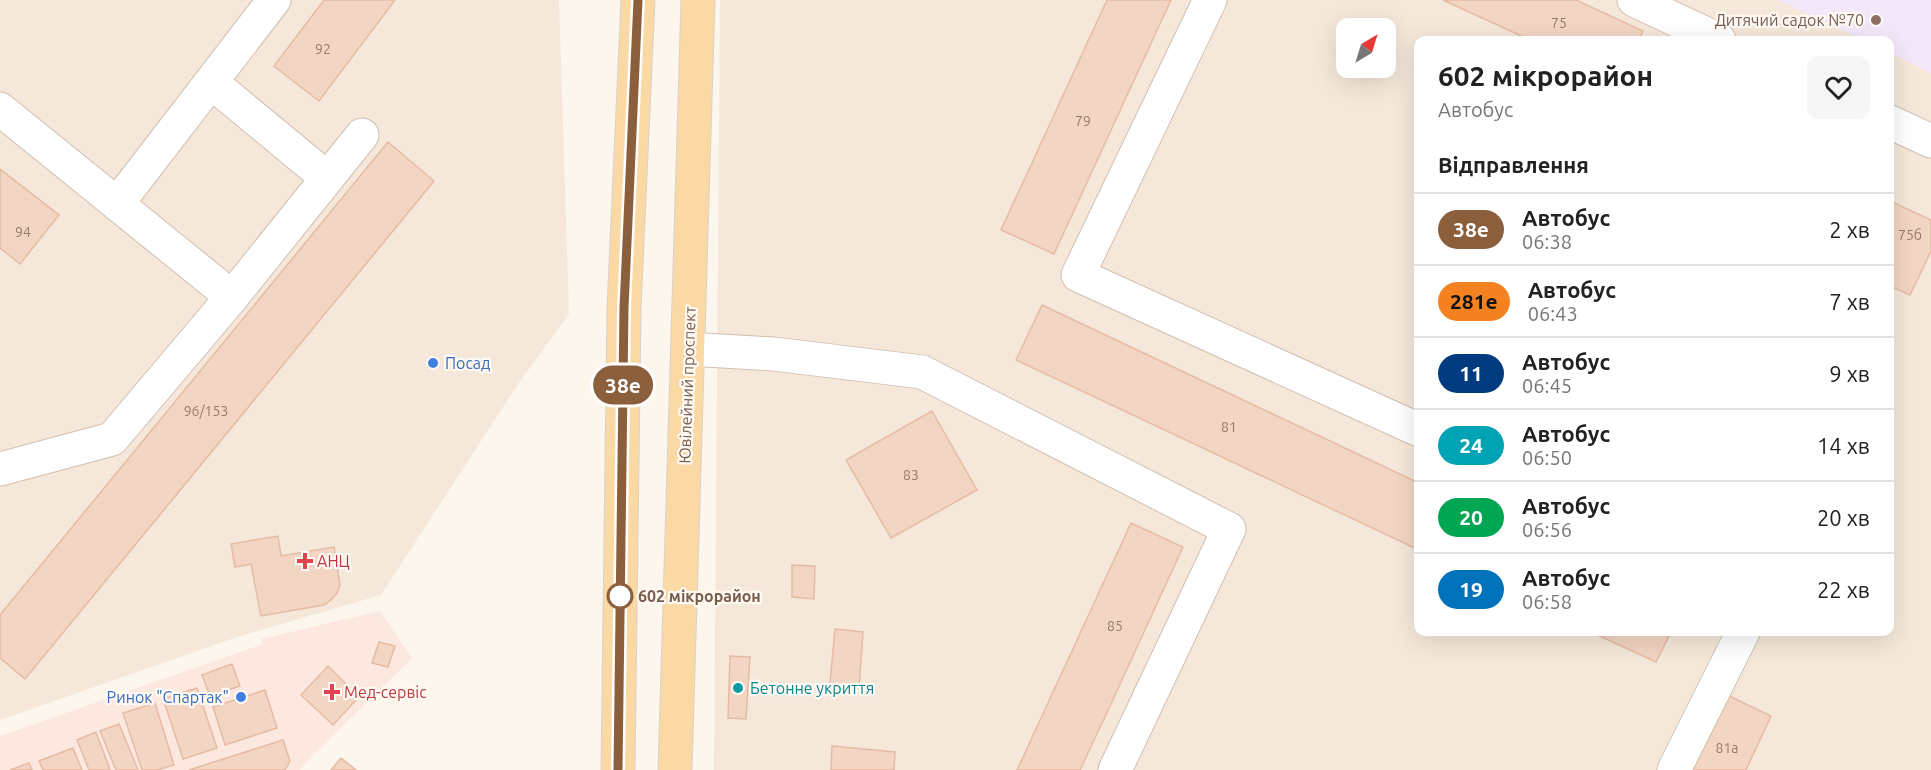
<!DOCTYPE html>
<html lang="uk">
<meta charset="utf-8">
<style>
:root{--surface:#fff;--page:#f6f6f6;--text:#222;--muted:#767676;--line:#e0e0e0}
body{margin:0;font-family:Ubuntu,sans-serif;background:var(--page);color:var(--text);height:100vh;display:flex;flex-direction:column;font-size:22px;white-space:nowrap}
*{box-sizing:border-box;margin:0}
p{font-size:20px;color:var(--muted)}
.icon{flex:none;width:33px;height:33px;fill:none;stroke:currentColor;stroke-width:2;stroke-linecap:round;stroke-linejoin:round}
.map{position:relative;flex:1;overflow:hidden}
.details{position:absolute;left:1414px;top:36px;width:480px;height:600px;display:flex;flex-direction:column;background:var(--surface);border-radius:12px;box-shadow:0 6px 24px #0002}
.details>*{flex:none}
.badge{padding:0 12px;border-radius:20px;font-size:21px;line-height:39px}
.needle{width:39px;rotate:38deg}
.tools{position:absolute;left:1336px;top:18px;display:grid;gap:12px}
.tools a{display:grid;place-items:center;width:60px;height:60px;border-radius:12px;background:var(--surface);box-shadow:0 6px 24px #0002;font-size:30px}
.map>.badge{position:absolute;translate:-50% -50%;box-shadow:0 0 0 3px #fff}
h2{padding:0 24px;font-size:22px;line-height:54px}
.round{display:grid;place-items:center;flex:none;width:63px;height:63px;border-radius:12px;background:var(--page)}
.head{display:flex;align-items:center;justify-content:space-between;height:102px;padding:0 24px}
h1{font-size:28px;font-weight:600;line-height:45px}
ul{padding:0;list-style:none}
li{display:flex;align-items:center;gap:18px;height:72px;padding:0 24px;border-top:2px solid var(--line)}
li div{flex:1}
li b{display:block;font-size:22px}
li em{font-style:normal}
li .badge{min-width:66px;font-weight:700;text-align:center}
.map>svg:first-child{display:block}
.residential{fill:#f5e8da;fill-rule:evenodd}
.commercial{fill:#fde8e0}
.education{fill:#f3e8fa}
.building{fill:#f3d5c3;stroke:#e6bba3;stroke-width:1.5}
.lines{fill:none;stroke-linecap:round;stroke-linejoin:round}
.minor-casing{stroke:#d1beb0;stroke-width:35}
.major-casing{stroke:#dad1cd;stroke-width:35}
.minor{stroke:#fff;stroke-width:33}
.major{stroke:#fbd9a5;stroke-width:33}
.line-casing{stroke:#fff;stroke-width:14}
.line{stroke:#8b5e3c;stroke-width:9}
.education-dot{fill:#8d6e63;stroke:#fffaf3;stroke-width:2}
.shop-dot{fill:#3f7fe0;stroke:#fffaf3;stroke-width:2}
.health-dot{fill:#e0444e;stroke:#fffaf3;stroke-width:2}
.stop-dot{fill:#fff;stroke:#8b5e3c;stroke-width:3}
.culture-dot{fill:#0f9aa8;stroke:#fffaf3;stroke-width:2}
.labels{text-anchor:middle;stroke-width:4.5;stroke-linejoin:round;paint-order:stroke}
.number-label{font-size:14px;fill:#987a6a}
.education-label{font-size:16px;fill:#785e54;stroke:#fffaf3;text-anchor:end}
.shop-label{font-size:16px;fill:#366cbe;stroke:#fffaf3;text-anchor:start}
.street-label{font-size:16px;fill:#7a5c4d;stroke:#fffaf3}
.health-label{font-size:16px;fill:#be3a42;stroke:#fffaf3;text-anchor:start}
.stop-label{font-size:16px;font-weight:bold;fill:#7a5c4d;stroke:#fffaf3;text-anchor:start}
.culture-label{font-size:16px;fill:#0d838f;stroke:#fffaf3;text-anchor:start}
</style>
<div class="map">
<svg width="1931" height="770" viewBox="0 0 1931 770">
<rect width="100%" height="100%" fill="#fdf6ec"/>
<!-- residential -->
<path class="residential" d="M 0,0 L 559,0 L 569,314 L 518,384 L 381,595 L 240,636 L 0,720 Z
M 720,0 L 1931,0 L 1931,770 L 714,770 ZM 1347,28 L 1386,28 L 1386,68 L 1347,68 ZM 1419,40 L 1890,40 L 1890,632 L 1419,632 Z"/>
<!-- commercial -->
<path class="commercial" d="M 380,611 L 412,658 L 308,760 L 300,770 L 0,770 L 0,736 L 263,644 L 261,639 Z"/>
<!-- education -->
<path class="education" d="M 1778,0 L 1931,0 L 1931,73 L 1890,53 L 1890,40 L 1863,40 Z"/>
<!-- building -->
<path class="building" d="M 324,0 L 395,0 L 319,101 L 274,66 Z
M 1107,0 L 1171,0 L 1054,254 L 1001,230 Z
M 1443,0 L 1576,0 L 1643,31 L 1639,40 L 1530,40 Z
M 388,142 L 434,181 L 25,679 L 0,658 L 0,615 Z
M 0,169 L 59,215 L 20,264 L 0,248 Z
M 1890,201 L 1931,220 L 1931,251 L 1910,295 L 1890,286 Z
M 1042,305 L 1419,483 L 1419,550 L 1016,360 Z
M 932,411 L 977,490 L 891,538 L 846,460 Z
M 1131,523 L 1183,547 L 1104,719 L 1080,770 L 1017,770 Z
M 278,536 L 281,556 L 334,547 L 340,585 L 337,593 L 331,600 L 324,605 L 261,616 L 251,564 L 235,567 L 231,544 Z
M 792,565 L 815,566 L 814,599 L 792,597 Z
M 835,629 L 863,632 L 859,688 L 830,683 Z
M 1591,632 L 1671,632 L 1656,662 Z
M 379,642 L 395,646 L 388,667 L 372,663 Z
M 730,656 L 750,657 L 746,719 L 728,718 Z
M 232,664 L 240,686 L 210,696 L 202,675 Z
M 328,666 L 359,697 L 333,725 L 301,695 Z
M 197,688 L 217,748 L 183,759 L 163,699 Z
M 265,690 L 277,728 L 225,745 L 213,707 Z
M 1723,693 L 1771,716 L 1746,770 L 1687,770 Z
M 155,703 L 174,765 L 157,770 L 142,770 L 123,713 Z
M 119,724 L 138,770 L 116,770 L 100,731 Z
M 96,732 L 110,770 L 89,770 L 77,740 Z
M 283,740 L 290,761 L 285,770 L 189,770 Z
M 832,746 L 895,752 L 894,770 L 831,770 Z
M 73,748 L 82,770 L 43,770 L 39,761 Z
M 341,758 L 356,770 L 331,770 Z
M 29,763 L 32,770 L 10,770 Z"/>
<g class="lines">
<defs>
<path id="minor" d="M 1210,0 L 1078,275 L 1419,430
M 1634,0 L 1719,40
M 211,82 L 327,178
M 0,109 L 232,297
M 1890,122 L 1931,141
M 117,204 L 274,0
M 688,349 L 774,354 L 922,372 L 1229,529 L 1115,770
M 0,469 L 112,439 L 232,297 L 362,135
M 1674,770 L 1743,632"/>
<path id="major" d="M 618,770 L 624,308 L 638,0
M 675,770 L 698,0"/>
</defs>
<!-- minor casing -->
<use href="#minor" class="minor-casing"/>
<!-- major casing -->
<use href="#major" class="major-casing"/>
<!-- minor -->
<use href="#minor" class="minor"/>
<!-- major -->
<use href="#major" class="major"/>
</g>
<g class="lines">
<defs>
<path id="line" d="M 618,770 L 624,308 L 638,0"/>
</defs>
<!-- line casing -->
<use href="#line" class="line-casing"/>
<!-- line -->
<use href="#line" class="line"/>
</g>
<!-- markers -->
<circle class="education-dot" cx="1876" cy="20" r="6"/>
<g class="shop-dot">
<circle cx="433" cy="363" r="6"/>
<circle cx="241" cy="697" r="6"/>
</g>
<g class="health-dot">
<path d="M302 552h6v6h6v6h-6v6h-6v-6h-6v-6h6z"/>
<path d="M329 683h6v6h6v6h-6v6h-6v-6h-6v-6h6z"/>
</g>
<circle class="stop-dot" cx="620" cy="596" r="12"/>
<circle class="culture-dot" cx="738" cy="688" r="6"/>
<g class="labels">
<!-- number labels -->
<g class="number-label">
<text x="1559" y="28">75</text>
<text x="323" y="54">92</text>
<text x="1083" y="126">79</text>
<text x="23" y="237">94</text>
<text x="1910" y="240">75б</text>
<text x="206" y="416">96/153</text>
<text x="1229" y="432">81</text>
<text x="911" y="480">83</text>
<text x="1115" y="631">85</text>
<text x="1727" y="753">81а</text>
</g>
<!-- education labels -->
<g class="education-label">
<text x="1864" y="26">Дитячий садок №70</text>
</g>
<!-- shop labels -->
<g class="shop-label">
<text x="445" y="369">Посад</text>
<text x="229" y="703" text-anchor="end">Ринок "Спартак"</text>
</g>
<!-- street labels -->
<g class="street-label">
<text transform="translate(687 385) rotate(-88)" y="6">Ювілейний проспект</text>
</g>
<!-- health labels -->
<g class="health-label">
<text x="317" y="567">АНЦ</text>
<text x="344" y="698">Мед-сервіс</text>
</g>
<!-- stop labels -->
<g class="stop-label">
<text x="638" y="602">602 мікрорайон</text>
</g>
<!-- culture labels -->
<g class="culture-label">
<text x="750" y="694">Бетонне укриття</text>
</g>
</g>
</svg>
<div class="tools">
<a><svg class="needle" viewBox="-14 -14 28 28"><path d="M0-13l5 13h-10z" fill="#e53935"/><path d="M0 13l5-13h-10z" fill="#767676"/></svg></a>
</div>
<b class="badge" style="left:623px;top:385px;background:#8b5e3c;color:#fff">38е</b>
<section class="details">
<div class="head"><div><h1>602 мікрорайон</h1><p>Автобус</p></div><a class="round"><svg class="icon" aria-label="heart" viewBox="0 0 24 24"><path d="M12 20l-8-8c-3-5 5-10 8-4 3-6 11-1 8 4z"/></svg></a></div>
<h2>Відправлення</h2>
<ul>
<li><span class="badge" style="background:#8b5e3c;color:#fff">38е</span><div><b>Автобус</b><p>06:38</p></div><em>2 хв</em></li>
<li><span class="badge" style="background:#f58220;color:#111">281е</span><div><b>Автобус</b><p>06:43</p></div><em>7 хв</em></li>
<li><span class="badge" style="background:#003b80;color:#fff">11</span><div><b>Автобус</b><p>06:45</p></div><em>9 хв</em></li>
<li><span class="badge" style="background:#00a3b4;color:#fff">24</span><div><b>Автобус</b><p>06:50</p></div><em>14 хв</em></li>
<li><span class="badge" style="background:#00a651;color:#fff">20</span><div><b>Автобус</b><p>06:56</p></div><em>20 хв</em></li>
<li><span class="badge" style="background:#0072bc;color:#fff">19</span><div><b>Автобус</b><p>06:58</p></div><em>22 хв</em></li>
</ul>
</section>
</div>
